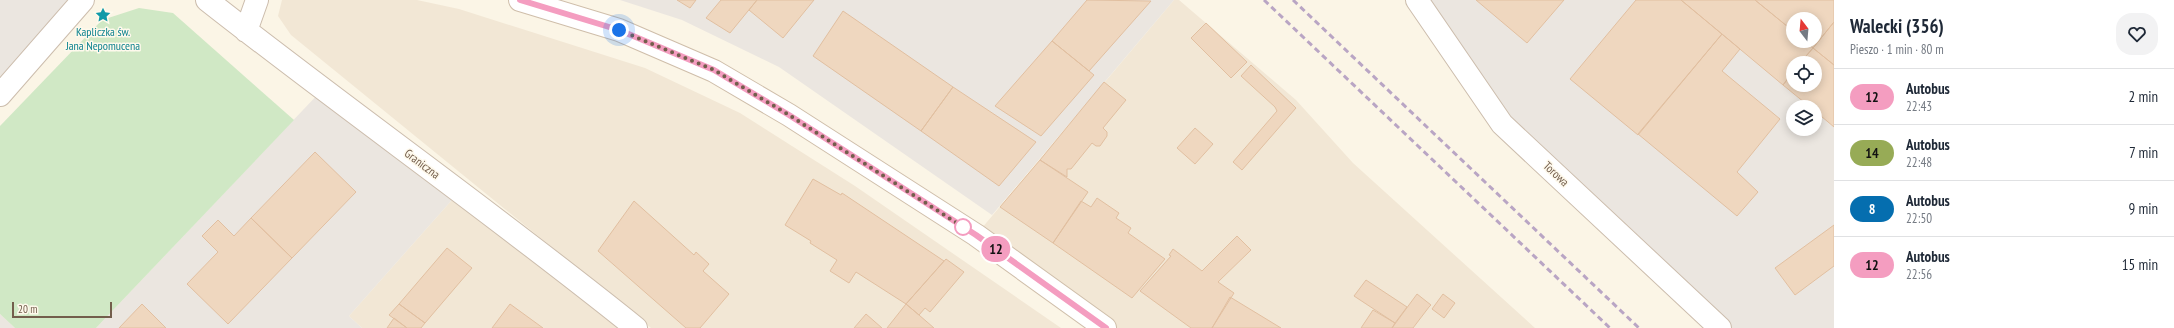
<!DOCTYPE html>
<html lang="pl">
<meta charset="utf-8">
<style>
:root{--surface:#fff;--page:#f2f2f3;--text:#1f2937;--muted:#747a83;--line:#e0e1e3}
body{margin:0;font-family:"PT Sans Narrow",sans-serif;background:var(--page);color:var(--text);height:100vh;display:flex;flex-direction:column;font-size:15px;white-space:nowrap}
*{box-sizing:border-box;margin:0}
p{font-size:13px;color:var(--muted)}
.icon{flex:none;width:22px;height:22px;fill:none;stroke:currentColor;stroke-width:2;stroke-linecap:round;stroke-linejoin:round}
.map{position:relative;flex:1;overflow:hidden}
.side{display:flex;flex-direction:column;background:var(--surface);width:340px}
.side>*{flex:none}
.badge{padding:0 8px;border-radius:13px;font-size:14px;line-height:26px}
.needle{width:26px;rotate:344deg}
.tools{position:absolute;left:1786px;top:12px;display:grid;gap:8px}
.tools a{display:grid;place-items:center;width:36px;height:36px;border-radius:50%;background:var(--surface);box-shadow:0 2px 10px #0003;font-size:20px}
.scale{position:absolute;left:12px;bottom:10px;width:100px;box-sizing:border-box;padding-left:4px;border:2px solid #735e4c;border-top:0;font-size:11px;line-height:14px;white-space:nowrap;color:#735e4c;-webkit-text-stroke:3px #fef9ec;paint-order:stroke}
.you{position:absolute;width:20px;height:20px;margin:-10px;border:3px solid #fff;border-radius:50%;background:#1a73e8;box-shadow:0 0 0 6px #1a73e833}
.map>.badge{position:absolute;translate:-50% -50%;box-shadow:0 0 0 2px #fff}
.round{display:grid;place-items:center;flex:none;width:42px;height:42px;border-radius:16px;background:var(--page)}
.overview{display:flex;align-items:center;justify-content:space-between;height:68px;padding:0 16px}
h1{font-size:19px;font-weight:800;line-height:30px}
ul{padding:0;list-style:none}
li{display:flex;align-items:center;gap:12px;height:56px;padding:0 16px;border-top:1px solid var(--line)}
li div{flex:1}
li b{display:block;font-size:15px}
li em{font-style:normal}
li .badge{min-width:44px;font-weight:700;text-align:center}
main{display:flex;flex:1;min-height:0}
.map>svg:first-child{display:block}
.residential{fill:#f2e7d5}
.industrial{fill:#ebe6e0;fill-rule:evenodd}
.green{fill:#d0e8c5}
.building{fill:#efd7bf;stroke:#e1bfa0}
.lines{fill:none;stroke-linecap:round;stroke-linejoin:round}
.minor-casing{stroke:#ccbdad;stroke-width:24}
.secondary-casing{stroke:#cfbeaa;stroke-width:24}
.minor{stroke:#fff;stroke-width:22}
.secondary{stroke:#fff;stroke-width:22}
.rail{stroke:#b9a5c4;stroke-width:3;stroke-dasharray:6 4;stroke-linecap:butt}
.line-casing{stroke:#fff;stroke-width:9}
.line{stroke:#f49dc0;stroke-width:6}
.walk{stroke:#735e4c;stroke-width:4;stroke-dasharray:0 7.2}
.stop-dot{fill:#fff;stroke:#f49dc0;stroke-width:2}
.labels{text-anchor:middle;stroke-width:3;stroke-linejoin:round;paint-order:stroke}
.culture-label{font-size:12px;fill:#0d838f;stroke:#fef9ec}
.street-label{font-size:12px;fill:#735e4c;stroke:#fef9ec}
</style>
<main>
<div class="map">
<svg width="1834" height="328" viewBox="0 0 1834 328">
<rect width="100%" height="100%" fill="#fbf5e6"/>
<!-- residential -->
<path class="residential" d="M 282,0 L 417,0 L 459,9 L 645,68 L 740,113 L 855,186 L 1061,328 L 651,328 L 291,35 L 278,16 Z
M 1174,0 L 1179,0 L 1296,100 L 1353,163 L 1535,328 L 1105,328 L 976,235 Z
M 459,192 L 636,328 L 362,328 L 349,316 Z"/>
<!-- industrial -->
<path class="industrial" d="M 0,0 L 73,0 L 0,91 Z
M 620,0 L 1174,0 L 992,215 L 779,67 L 682,20 Z
M 1417,0 L 1834,0 L 1834,328 L 1720,328 L 1502,124 ZM 1793,19 L 1815,19 L 1815,41 L 1793,41 ZM 1793,63 L 1815,63 L 1815,85 L 1793,85 ZM 1793,107 L 1815,107 L 1815,129 L 1793,129 Z
M 322,90 L 459,192 L 349,316 L 362,328 L 96,328 Z
M 0,314 L 15,328 L 0,328 Z"/>
<!-- green -->
<path class="green" d="M 139,8 L 173,13 L 294,120 L 96,328 L 15,328 L 0,314 L 0,126 L 102,20 Z"/>
<!-- building -->
<path class="building" d="M 677,0 L 696,0 L 690,8 Z
M 721,0 L 757,0 L 730,33 L 706,18 Z
M 757,0 L 814,0 L 783,38 L 749,10 Z
M 1087,0 L 1151,1 L 1089,71 L 1052,41 Z
M 1476,0 L 1564,0 L 1527,43 Z
M 1636,0 L 1681,0 L 1722,34 L 1638,135 L 1570,79 Z
M 1681,0 L 1755,0 L 1793,31 L 1793,41 L 1805,41 L 1813,48 L 1800,63 L 1793,63 L 1793,72 L 1783,85 Z
M 1755,0 L 1834,0 L 1834,22 L 1813,48 L 1805,41 L 1815,41 L 1815,19 L 1793,19 L 1793,31 Z
M 843,11 L 953,87 L 921,131 L 813,56 Z
M 1834,22 L 1834,65 L 1813,48 Z
M 1206,23 L 1247,62 L 1231,78 L 1191,38 Z
M 1722,34 L 1740,49 L 1722,71 L 1780,119 L 1737,172 L 1758,192 L 1737,216 L 1638,134 Z
M 1052,41 L 1094,75 L 1041,136 L 995,106 Z
M 1813,48 L 1834,65 L 1834,127 L 1815,111 L 1815,107 L 1810,107 L 1783,85 L 1793,72 L 1793,85 L 1815,85 L 1815,63 L 1800,63 Z
M 1251,65 L 1296,108 L 1242,170 L 1233,162 L 1277,111 L 1275,107 L 1241,76 Z
M 1104,82 L 1126,100 L 1103,128 L 1107,132 L 1107,136 L 1100,146 L 1096,146 L 1092,143 L 1071,169 L 1067,169 L 1067,177 L 1040,160 Z
M 953,87 L 1036,142 L 999,186 L 921,131 Z
M 1195,128 L 1213,144 L 1195,164 L 1177,148 Z
M 315,152 L 356,192 L 292,258 L 251,218 Z
M 1040,160 L 1088,192 L 1053,243 L 1000,207 Z
M 813,179 L 841,195 L 842,193 L 944,261 L 906,304 L 856,272 L 849,283 L 830,271 L 837,260 L 810,243 L 811,241 L 785,225 Z
M 1097,198 L 1119,213 L 1116,218 L 1131,228 L 1128,233 L 1165,259 L 1132,298 L 1053,243 L 1081,201 L 1091,207 Z
M 634,201 L 694,255 L 696,252 L 709,264 L 703,271 L 729,294 L 700,328 L 686,328 L 598,251 Z
M 251,218 L 292,258 L 228,324 L 187,284 L 218,252 L 202,236 L 218,220 L 234,236 Z
M 1834,225 L 1834,266 L 1795,295 L 1775,268 Z
M 1237,236 L 1251,250 L 1218,282 L 1234,293 L 1212,328 L 1191,328 L 1140,291 L 1171,256 L 1169,255 L 1173,249 L 1202,271 Z
M 447,248 L 472,268 L 425,323 L 399,304 Z
M 946,259 L 964,272 L 930,312 L 925,308 L 919,315 L 906,304 Z
M 1366,280 L 1407,307 L 1395,323 L 1354,296 Z
M 1417,294 L 1431,305 L 1429,307 L 1413,328 L 1392,328 Z
M 1443,294 L 1455,303 L 1444,318 L 1432,309 Z
M 1230,297 L 1281,328 L 1212,328 Z
M 142,304 L 166,328 L 119,328 Z
M 399,304 L 425,323 L 421,328 L 407,328 L 389,315 Z
M 510,304 L 543,328 L 492,328 Z
M 906,304 L 919,315 L 934,328 L 887,328 Z
M 1373,310 L 1395,323 L 1392,328 L 1361,328 Z
M 866,314 L 882,328 L 854,328 Z
M 394,318 L 407,328 L 387,328 Z"/>
<g class="lines">
<defs>
<path id="minor" d="M 207,0 C 348,111 496,215 636,328
M 1417,0 L 1502,124 L 1720,328
M 246,31 L 257,0
M 0,95 L 83,0"/>
<path id="secondary" d="M 520,0 L 619,30 L 714,71 L 789,115 L 976,235 L 1105,328"/>
</defs>
<!-- minor casing -->
<use href="#minor" class="minor-casing"/>
<!-- secondary casing -->
<use href="#secondary" class="secondary-casing"/>
<!-- minor -->
<use href="#minor" class="minor"/>
<!-- secondary -->
<use href="#secondary" class="secondary"/>
<!-- rail -->
<path class="rail" d="M 1264,0 L 1610,328
M 1293,0 L 1639,328"/>
</g>
<g class="lines">
<defs>
<path id="line" d="M 520,0 L 619,30 L 714,70 L 789,115 L 976,235 L 1106,328"/>
</defs>
<!-- line casing -->
<use href="#line" class="line-casing"/>
<!-- line -->
<use href="#line" class="line"/>
<!-- walk -->
<path class="walk" d="M 619,30 L 714,70 L 789,115 L 963,227"/>
</g>
<!-- icons -->
<defs>
<symbol id="sight-bare" viewBox="-9 -9 18 18"><path d="M0-6L1.8-2.2L6-1.7L2.9 1.2L3.7 5.4L0 3.3L-3.7 5.4L-2.9 1.2L-6-1.7L-1.8-2.2Z" fill="#0f9aa8" stroke="#fef9ec" stroke-width="2.5" paint-order="stroke"/></symbol>
</defs>
<g fill-rule="evenodd">
<use href="#sight-bare" x="92" y="4" width="22" height="22"/>
</g>
<!-- markers -->
<circle class="stop-dot" cx="963" cy="227" r="8"/>
<g class="labels">
<!-- culture labels -->
<g class="culture-label">
<text x="103" y="36">Kapliczka św.<tspan x="103" dy="14">Jana Nepomucena</tspan></text>
</g>
<!-- street labels -->
<g class="street-label">
<text transform="translate(422 164) rotate(37)" y="4">Graniczna</text>
<text transform="translate(1556 174) rotate(43)" y="4">Torowa</text>
</g>
</g>
</svg>
<div class="tools">
<a><svg class="needle" viewBox="-14 -14 28 28"><path d="M0-13l5 13h-10z" fill="#e53935"/><path d="M0 13l5-13h-10z" fill="#747a83"/></svg></a>
<a><svg class="icon" aria-label="locate" viewBox="0 0 24 24"><circle cx="12" cy="12" r="6"/><path d="M12 2v4M12 18v4M2 12h4M18 12h4"/></svg></a>
<a><svg class="icon" aria-label="layers" viewBox="0 0 24 24"><path d="M12 4l9 5-9 5-9-5zM3 14l9 5 9-5"/></svg></a>
</div>
<div class="scale">20 m</div>
<div class="you" style="left:619px;top:30px"></div>
<b class="badge" style="left:996px;top:249px;background:#f49dc0;color:#111">12</b>
</div>
<section class="side">
<div class="overview"><div><h1>Walecki (356)</h1><p>Pieszo · 1 min · 80 m</p></div><a class="round"><svg class="icon" aria-label="heart" viewBox="0 0 24 24"><path d="M12 20l-8-8c-3-5 5-10 8-4 3-6 11-1 8 4z"/></svg></a></div>
<ul>
<li><span class="badge" style="background:#f49dc0;color:#111">12</span><div><b>Autobus</b><p>22:43</p></div><em>2 min</em></li>
<li><span class="badge" style="background:#97ab56;color:#111">14</span><div><b>Autobus</b><p>22:48</p></div><em>7 min</em></li>
<li><span class="badge" style="background:#056eaf;color:#fff">8</span><div><b>Autobus</b><p>22:50</p></div><em>9 min</em></li>
<li><span class="badge" style="background:#f49dc0;color:#111">12</span><div><b>Autobus</b><p>22:56</p></div><em>15 min</em></li>
</ul>
</section>
</main>
